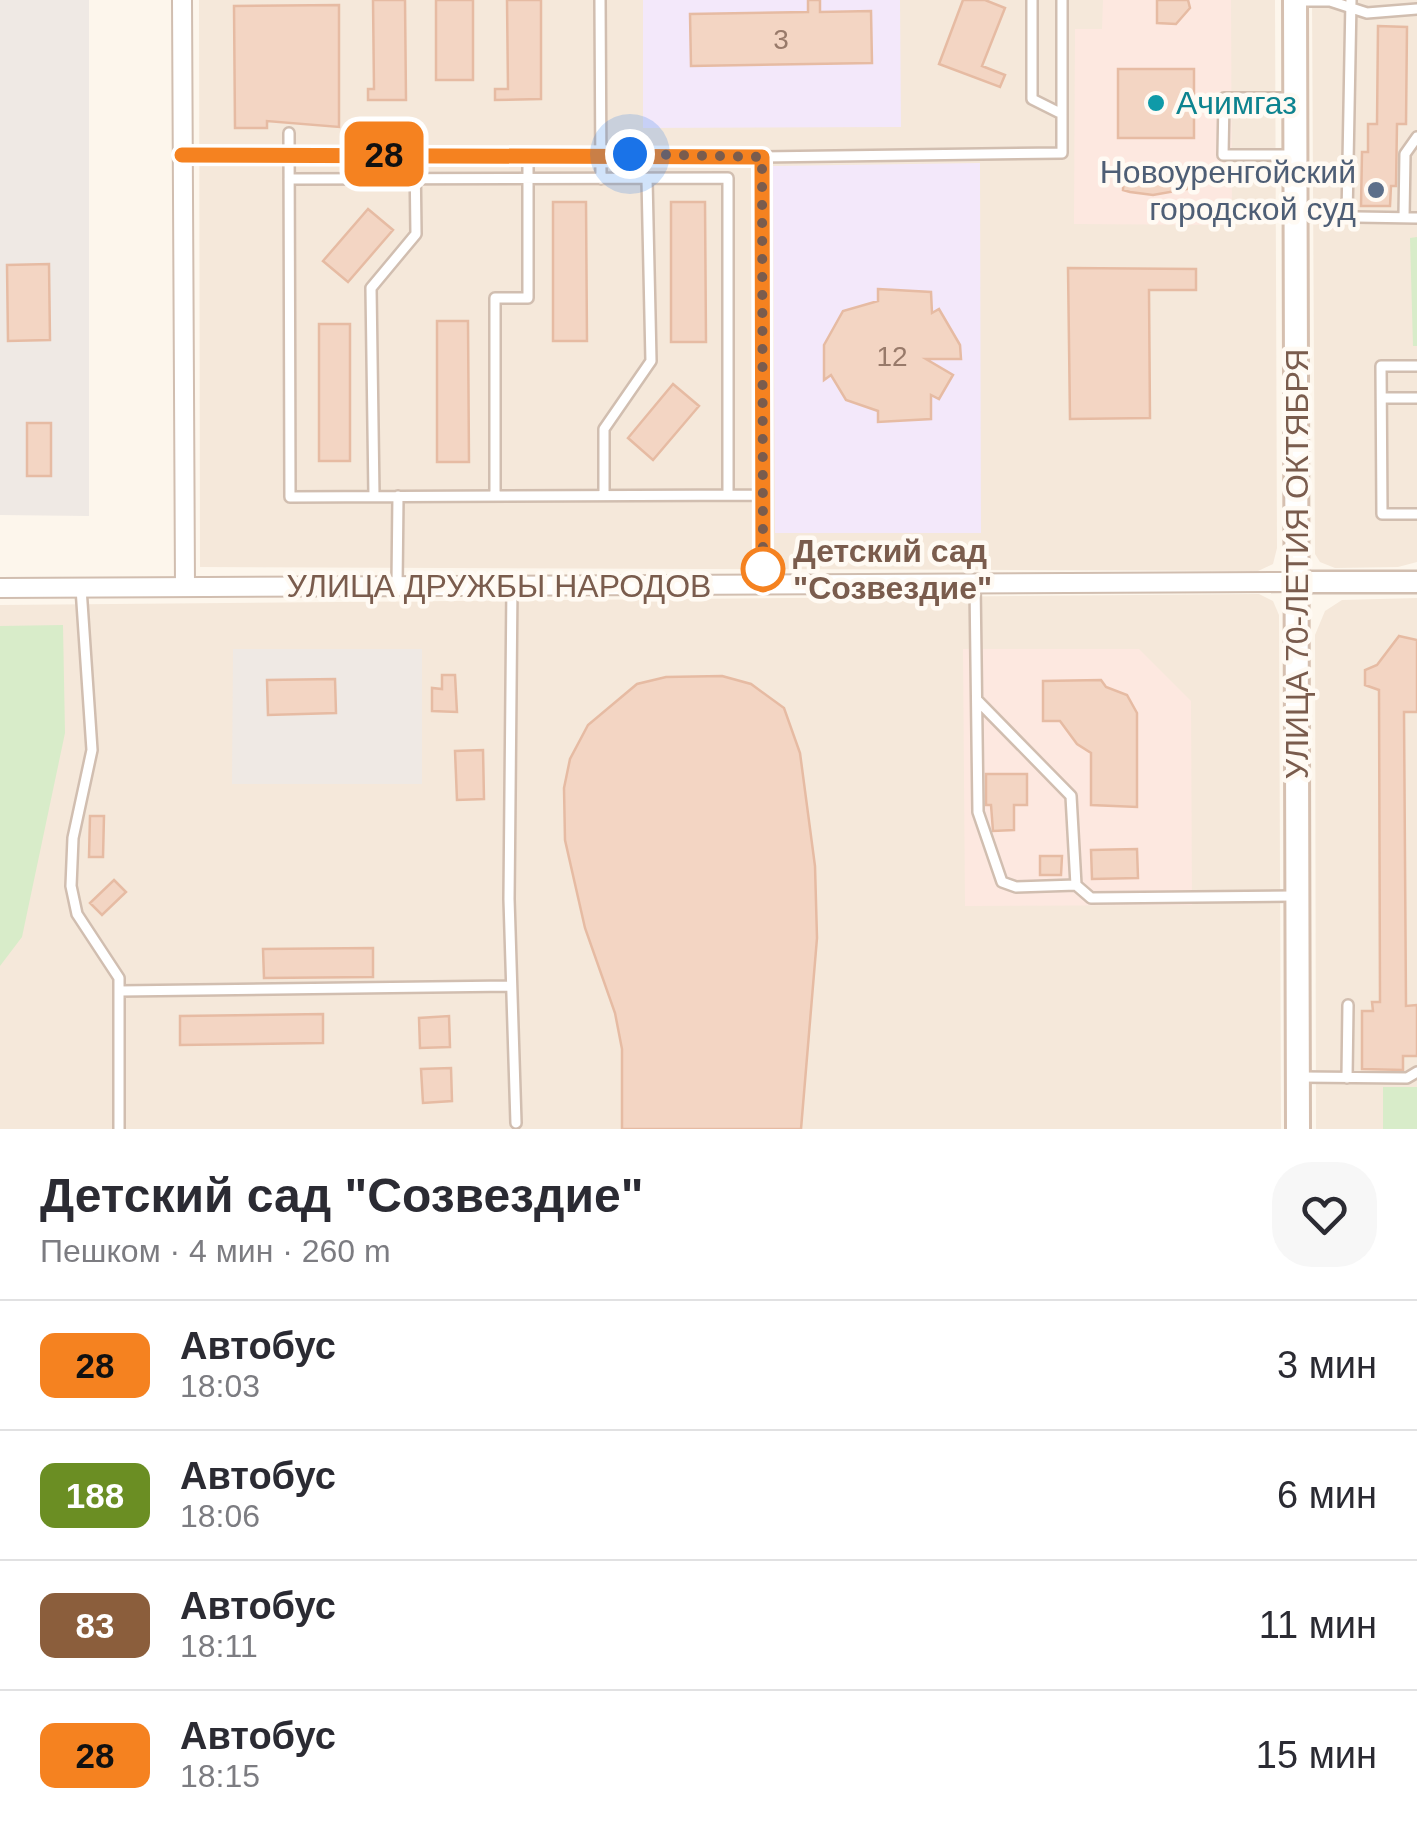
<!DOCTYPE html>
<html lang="ru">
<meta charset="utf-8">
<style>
:root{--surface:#fff;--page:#f7f7f7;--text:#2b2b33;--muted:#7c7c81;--line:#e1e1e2}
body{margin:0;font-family:Arial,sans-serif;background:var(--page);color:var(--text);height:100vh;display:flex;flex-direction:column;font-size:38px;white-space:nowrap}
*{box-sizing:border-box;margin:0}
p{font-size:32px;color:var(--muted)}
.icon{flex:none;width:55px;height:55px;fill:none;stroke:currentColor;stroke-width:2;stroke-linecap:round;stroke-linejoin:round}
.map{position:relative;height:1129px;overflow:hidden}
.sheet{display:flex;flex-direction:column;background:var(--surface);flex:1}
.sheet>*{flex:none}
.badge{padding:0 20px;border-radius:15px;font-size:35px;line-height:65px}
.you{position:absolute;width:50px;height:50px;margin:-25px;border:8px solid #fff;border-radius:50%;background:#1a73e8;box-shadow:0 0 0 15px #1a73e833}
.map>.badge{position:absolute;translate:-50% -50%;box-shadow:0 0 0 5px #fff}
.round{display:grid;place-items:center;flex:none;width:105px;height:105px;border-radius:40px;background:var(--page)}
.overview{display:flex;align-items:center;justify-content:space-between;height:170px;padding:0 40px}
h1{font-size:48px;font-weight:600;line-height:75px}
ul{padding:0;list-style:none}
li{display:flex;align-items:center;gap:30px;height:130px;padding:0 40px;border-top:2px solid var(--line)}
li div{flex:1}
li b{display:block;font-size:38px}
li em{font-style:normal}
li .badge{min-width:110px;font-weight:700;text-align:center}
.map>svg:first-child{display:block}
.residential{fill:#f5e8da}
.commercial{fill:#fde8e0}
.industrial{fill:#efe9e4}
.education{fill:#f3e8fa}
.green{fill:#d8ecc9}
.building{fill:#f3d5c3;stroke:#e6bba3;stroke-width:2.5}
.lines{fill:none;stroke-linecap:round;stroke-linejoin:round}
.service-casing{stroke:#d1beb0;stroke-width:14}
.minor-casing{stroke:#d1beb0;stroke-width:22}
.tertiary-casing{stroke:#d1beb0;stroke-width:25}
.secondary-casing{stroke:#d6c0b0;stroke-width:28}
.service{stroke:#fff;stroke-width:9}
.minor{stroke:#fff;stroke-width:18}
.tertiary{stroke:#fff;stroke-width:20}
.secondary{stroke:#fff;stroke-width:22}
.line-casing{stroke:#fff;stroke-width:22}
.line{stroke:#f58220;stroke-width:15}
.walk{stroke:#7a5c4d;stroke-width:10;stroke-dasharray:0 18}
.culture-dot{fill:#0f9aa8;stroke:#fffaf3;stroke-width:4}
.service-dot{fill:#5c6f8a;stroke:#fffaf3;stroke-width:4}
.stop-dot{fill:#fff;stroke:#f58220;stroke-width:5}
.labels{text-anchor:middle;stroke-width:9;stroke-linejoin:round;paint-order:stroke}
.number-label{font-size:28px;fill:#987a6a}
.culture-label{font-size:32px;fill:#0d838f;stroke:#fffaf3;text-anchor:start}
.service-label{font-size:32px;fill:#4e5e75;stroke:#fffaf3;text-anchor:end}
.stop-label{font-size:32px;font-weight:bold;fill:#7a5c4d;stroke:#fffaf3;text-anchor:start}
.street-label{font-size:32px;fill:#7a5c4d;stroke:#fffaf3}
</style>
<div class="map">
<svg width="1417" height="1129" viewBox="0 0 1417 1129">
<rect width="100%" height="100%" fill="#fdf6ec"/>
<!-- residential -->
<path class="residential" d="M 199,0 L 1275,0 L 1277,548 L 1273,564 L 1258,571 L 200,567 Z
M 1312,0 L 1417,0 L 1417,562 L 1398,567 L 1335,568 L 1320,562 L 1315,554 Z
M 1259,594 L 1273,601 L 1279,615 L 1281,1129 L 0,1129 L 0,605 Z
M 1417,598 L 1417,1129 L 1316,1129 L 1315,635 L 1325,611 L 1342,600 Z"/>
<!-- commercial -->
<path class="commercial" d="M 1103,0 L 1231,0 L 1232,225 L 1074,224 L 1075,29 L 1102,29 Z
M 963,649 L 1139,649 L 1191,701 L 1192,905 L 965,906 Z"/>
<!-- industrial -->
<path class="industrial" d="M 0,0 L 89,0 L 89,516 L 0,515 Z
M 233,649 L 422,649 L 422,784 L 232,784 Z"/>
<!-- education -->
<path class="education" d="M 643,0 L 900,0 L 901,127 L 643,128 Z
M 980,163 L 981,533 L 775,533 L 773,166 Z"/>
<!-- green -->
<path class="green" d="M 1417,237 L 1417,346 L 1413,346 L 1410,238 Z
M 63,625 L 65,733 L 22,937 L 0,966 L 0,626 Z
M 1383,1087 L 1417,1087 L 1417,1129 L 1383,1129 Z"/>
<!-- building -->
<path class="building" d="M 373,0 L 405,0 L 406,100 L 368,100 L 368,89 L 374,89 Z
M 436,0 L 473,0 L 473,80 L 436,80 Z
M 507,0 L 541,0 L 541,99 L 495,100 L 495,89 L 508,89 Z
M 808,0 L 820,0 L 820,12 L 871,11 L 872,63 L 691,66 L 690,14 L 808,12 Z
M 963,0 L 985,0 L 1005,8 L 982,66 L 1005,75 L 1000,87 L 939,64 Z
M 1157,0 L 1188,0 L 1190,8 L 1176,24 L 1157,23 Z
M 339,5 L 339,127 L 267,121 L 267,128 L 235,128 L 234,6 Z
M 1378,26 L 1407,27 L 1406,124 L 1397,124 L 1396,186 L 1391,186 L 1390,206 L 1361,206 L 1362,152 L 1368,152 L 1368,124 L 1377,124 Z
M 1118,69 L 1194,69 L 1194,138 L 1118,138 Z
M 1124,170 L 1154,177 L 1188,170 L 1187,189 L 1153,195 L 1130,192 L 1123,190 Z
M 553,202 L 586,202 L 587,341 L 553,341 Z
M 671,202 L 705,202 L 706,342 L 671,342 Z
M 368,209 L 393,230 L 348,282 L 323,261 Z
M 49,264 L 50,340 L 8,341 L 7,265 Z
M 1068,268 L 1196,269 L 1196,290 L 1149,290 L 1150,418 L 1070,419 Z
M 878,289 L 931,292 L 932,313 L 939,309 L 960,345 L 961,359 L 926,359 L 953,375 L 939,399 L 931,395 L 931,419 L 878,422 L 878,411 L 846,400 L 831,375 L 824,380 L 824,345 L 843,311 L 878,301 Z
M 437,321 L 468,321 L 469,462 L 437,462 Z
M 319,324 L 350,324 L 350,461 L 319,461 Z
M 673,384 L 699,406 L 653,460 L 628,438 Z
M 27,423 L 51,423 L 51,476 L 27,476 Z
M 1399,636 L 1417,640 L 1417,712 L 1404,712 L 1406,1006 L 1417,1005 L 1417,1056 L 1403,1056 L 1403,1070 L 1362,1069 L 1362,1011 L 1373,1011 L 1372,1002 L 1380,1002 L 1379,690 L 1365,685 L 1365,670 L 1377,665 Z
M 442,675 L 455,675 L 457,712 L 432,711 L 432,688 L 442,689 Z
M 722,676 L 751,684 L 784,708 L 800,753 L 815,866 L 817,938 L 801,1129 L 622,1129 L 622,1049 L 615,1013 L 585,928 L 565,840 L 564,788 L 570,759 L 588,725 L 637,684 L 666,677 Z
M 335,679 L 336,713 L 268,715 L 267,680 Z
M 1101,680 L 1106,687 L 1127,695 L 1137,713 L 1137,807 L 1091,805 L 1091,753 L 1077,744 L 1060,721 L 1043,721 L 1043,681 Z
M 483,750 L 484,799 L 457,800 L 455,751 Z
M 986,774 L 1027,774 L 1027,805 L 1014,805 L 1014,830 L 993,831 L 991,805 L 986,805 Z
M 90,816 L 104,816 L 103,857 L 89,857 Z
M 1137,849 L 1138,878 L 1092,879 L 1091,850 Z
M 1040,856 L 1062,856 L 1061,875 L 1040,875 Z
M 114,880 L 126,892 L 102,915 L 90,903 Z
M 373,948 L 373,977 L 264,978 L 263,949 Z
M 323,1014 L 323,1043 L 180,1045 L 180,1016 Z
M 449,1016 L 450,1047 L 420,1048 L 419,1018 Z
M 451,1068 L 452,1101 L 423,1103 L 421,1069 Z"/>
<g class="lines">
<defs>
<path id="service" d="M 600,0 L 601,179
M 1032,0 L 1032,99 L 1062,114
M 1298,1 L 1330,1 L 1367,13 L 1417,9
M 1291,98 L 1224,98 L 1223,155 L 1293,155
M 289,133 L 290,497 L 763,495
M 183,155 L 762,157 L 1062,153 L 1062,0
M 762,157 L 763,585
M 289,179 L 728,178 L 728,495
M 1296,216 L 1417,218
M 1347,217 L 1351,0
M 1404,217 L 1405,154 L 1417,137
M 1417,366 L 1381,366 L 1382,514 L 1417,514
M 1382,398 L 1417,398
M 604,495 L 604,429 L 651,361 L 647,179
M 374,496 L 371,288 L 416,234 L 415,155
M 495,496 L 495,298 L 528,298 L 528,155
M 975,583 L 978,812 L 1002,882 L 1016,887 L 1076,885 L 1091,898 L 1294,896
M 512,585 L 509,899 L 516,1123
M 397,586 L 398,496
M 81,588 L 92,750 L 73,838 L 71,886 L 77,914 L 119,978 L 119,1129
M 977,700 L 1071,796 L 1076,885
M 120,991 L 510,986
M 1301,1077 L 1407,1078 L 1417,1072
M 1347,1078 L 1348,1005"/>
<path id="minor" d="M 182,0 L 185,586
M 0,588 L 1297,582"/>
<path id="tertiary" d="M 1297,582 L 1417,582"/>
<path id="secondary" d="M 1295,0 L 1298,1129"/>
</defs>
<!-- service casing -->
<use href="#service" class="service-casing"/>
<!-- minor casing -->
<use href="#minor" class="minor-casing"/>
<!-- tertiary casing -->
<use href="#tertiary" class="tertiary-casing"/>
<!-- secondary casing -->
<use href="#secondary" class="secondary-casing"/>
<!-- service -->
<use href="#service" class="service"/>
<!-- minor -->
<use href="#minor" class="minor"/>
<!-- tertiary -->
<use href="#tertiary" class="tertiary"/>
<!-- secondary -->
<use href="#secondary" class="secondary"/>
</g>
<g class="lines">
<defs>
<path id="line" d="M 182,155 L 762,157 L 763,585"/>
</defs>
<!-- line casing -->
<use href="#line" class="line-casing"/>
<!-- line -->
<use href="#line" class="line"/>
<!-- walk -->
<path class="walk" d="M 630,154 L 762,157 L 763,569"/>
</g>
<!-- markers -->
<circle class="culture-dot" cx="1156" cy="103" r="10"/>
<circle class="service-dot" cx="1376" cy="190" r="10"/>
<circle class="stop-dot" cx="763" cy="569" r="20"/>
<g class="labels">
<!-- number labels -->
<g class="number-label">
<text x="781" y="49">3</text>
<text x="892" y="366">12</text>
</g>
<!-- culture labels -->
<g class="culture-label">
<text x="1176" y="114">Ачимгаз</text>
</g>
<!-- service labels -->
<g class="service-label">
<text x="1356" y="183">Новоуренгойский<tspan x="1356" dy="37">городской суд</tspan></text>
</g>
<!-- stop labels -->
<g class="stop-label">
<text x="793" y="562">Детский сад<tspan x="793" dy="37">"Созвездие"</tspan></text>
</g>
<!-- street labels -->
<g class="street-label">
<text transform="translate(1297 564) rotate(-90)" y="11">УЛИЦА 70-ЛЕТИЯ ОКТЯБРЯ</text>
<text x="499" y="597">УЛИЦА ДРУЖБЫ НАРОДОВ</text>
</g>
</g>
</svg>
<div class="you" style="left:630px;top:154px"></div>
<b class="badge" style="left:384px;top:154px;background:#f58220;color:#111">28</b>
</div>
<section class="sheet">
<div class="overview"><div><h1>Детский сад &quot;Созвездие&quot;</h1><p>Пешком · 4 мин · 260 m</p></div><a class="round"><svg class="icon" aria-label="heart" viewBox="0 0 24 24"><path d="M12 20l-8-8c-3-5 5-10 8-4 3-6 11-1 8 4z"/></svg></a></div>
<ul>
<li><span class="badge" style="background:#f58220;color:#111">28</span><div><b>Автобус</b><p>18:03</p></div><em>3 мин</em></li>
<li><span class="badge" style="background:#6b8e23;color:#fff">188</span><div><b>Автобус</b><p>18:06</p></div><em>6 мин</em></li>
<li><span class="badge" style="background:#8b5e3c;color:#fff">83</span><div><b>Автобус</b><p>18:11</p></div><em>11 мин</em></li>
<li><span class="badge" style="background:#f58220;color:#111">28</span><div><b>Автобус</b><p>18:15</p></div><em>15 мин</em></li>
</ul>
</section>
